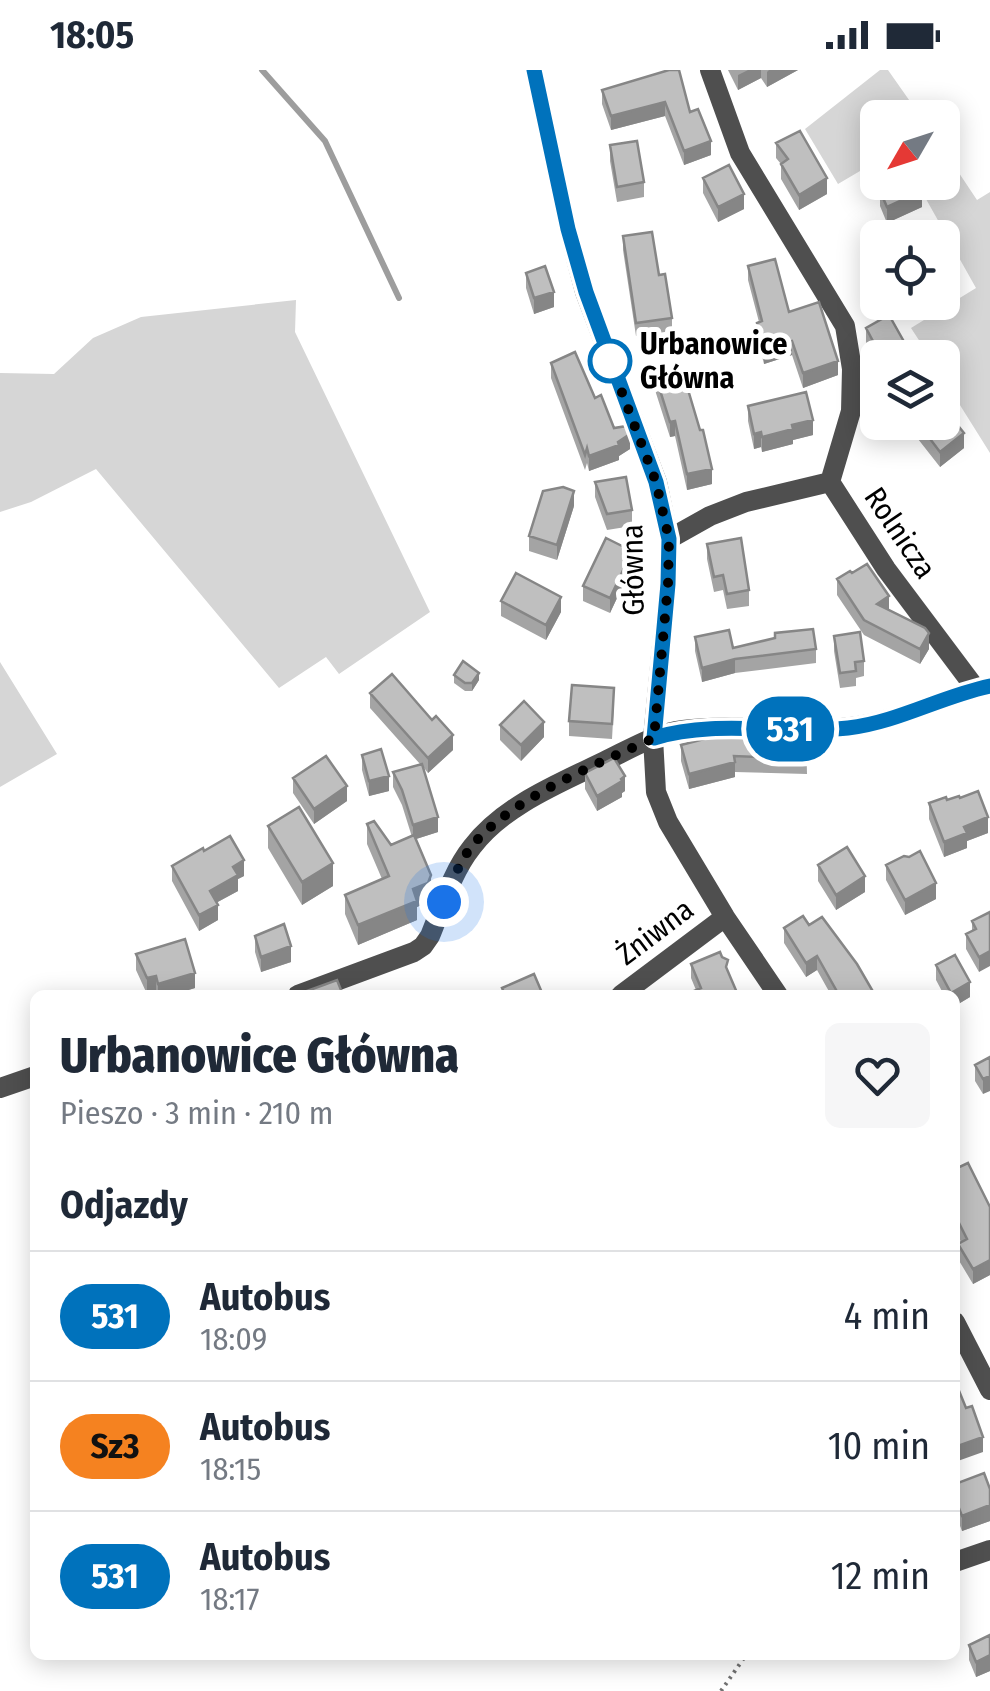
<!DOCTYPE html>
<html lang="pl">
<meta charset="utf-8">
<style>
:root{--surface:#fff;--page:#f6f6f7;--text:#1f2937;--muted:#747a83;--line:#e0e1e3}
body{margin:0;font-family:"Fira Sans Condensed",sans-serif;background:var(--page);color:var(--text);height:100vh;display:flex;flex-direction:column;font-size:38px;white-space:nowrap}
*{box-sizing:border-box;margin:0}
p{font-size:32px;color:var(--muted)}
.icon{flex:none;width:55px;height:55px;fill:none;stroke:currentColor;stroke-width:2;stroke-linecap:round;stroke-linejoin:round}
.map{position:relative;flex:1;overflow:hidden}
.details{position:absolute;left:30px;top:920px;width:930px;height:670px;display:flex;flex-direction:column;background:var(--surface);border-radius:15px;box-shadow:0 5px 25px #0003}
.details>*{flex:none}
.badge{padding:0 20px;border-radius:32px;font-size:35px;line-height:65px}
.needle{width:65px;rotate:231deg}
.tools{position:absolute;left:860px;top:30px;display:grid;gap:20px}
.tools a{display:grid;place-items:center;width:100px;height:100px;border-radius:15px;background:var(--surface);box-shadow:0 5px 25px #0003;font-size:50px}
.you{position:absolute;width:50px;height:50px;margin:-25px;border:8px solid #fff;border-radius:50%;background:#1a73e8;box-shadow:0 0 0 15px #1a73e833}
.map>.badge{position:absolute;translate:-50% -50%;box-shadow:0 0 0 5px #fff}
h2{padding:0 30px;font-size:38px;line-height:90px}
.round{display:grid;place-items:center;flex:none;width:105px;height:105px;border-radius:15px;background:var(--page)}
.summary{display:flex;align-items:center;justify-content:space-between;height:170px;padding:0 30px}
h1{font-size:48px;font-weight:800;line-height:75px}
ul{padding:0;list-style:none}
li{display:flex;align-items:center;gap:30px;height:130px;padding:0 30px;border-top:2px solid var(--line)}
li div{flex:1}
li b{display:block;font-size:38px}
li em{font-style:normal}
li .badge{min-width:110px;font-weight:700;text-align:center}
.status{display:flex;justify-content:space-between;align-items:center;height:70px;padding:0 50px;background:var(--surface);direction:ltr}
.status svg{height:28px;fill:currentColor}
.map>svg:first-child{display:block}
.green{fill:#d6d6d6}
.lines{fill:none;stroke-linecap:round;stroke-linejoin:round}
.stream{stroke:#9d9d9d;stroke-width:6}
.path{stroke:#717171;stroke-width:4;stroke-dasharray:2.5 5;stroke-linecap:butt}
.street{stroke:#4f4f4f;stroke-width:20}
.wall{fill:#a4a4a4}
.shaded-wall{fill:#868686}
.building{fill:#bfbfbf;stroke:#868686;stroke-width:2.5}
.line-casing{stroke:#fff;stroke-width:22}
.line{stroke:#0072bc;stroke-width:15}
.walk{stroke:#000;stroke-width:10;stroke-dasharray:0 18}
.stop-dot{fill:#fff;stroke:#0072bc;stroke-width:5}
.labels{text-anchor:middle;stroke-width:10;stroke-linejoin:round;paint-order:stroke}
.stop-label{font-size:30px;font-weight:bold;fill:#000;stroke:#fff;text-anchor:start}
.street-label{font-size:30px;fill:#000;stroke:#fff}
</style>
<div class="status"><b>18:05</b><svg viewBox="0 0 49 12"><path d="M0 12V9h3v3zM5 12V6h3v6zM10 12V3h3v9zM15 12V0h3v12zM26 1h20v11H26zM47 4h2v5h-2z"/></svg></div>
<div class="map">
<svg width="990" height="1621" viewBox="0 0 990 1621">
<rect width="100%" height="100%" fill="#fff"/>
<!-- green -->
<path class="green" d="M 880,0 L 888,0 L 921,47 L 878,48 L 877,91 L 838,114 L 805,59 Z
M 943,79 L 977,130 L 990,122 L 990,383 L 943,308 L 942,288 L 930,287 L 911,258 L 976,218 L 917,113 L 942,112 Z
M 296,230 L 295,262 L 430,542 L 339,604 L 326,587 L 279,618 L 96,399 L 31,432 L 0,442 L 0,303 L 54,304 L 93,268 L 141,247 Z
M 0,592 L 57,684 L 0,717 Z"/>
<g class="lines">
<!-- stream -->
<path class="stream" d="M 262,0 L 325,71 L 399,228"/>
<!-- path -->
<path class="path" d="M 721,1621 L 746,1585"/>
<!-- street -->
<path class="street" d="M 534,0 L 568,159 L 585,222 L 657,412 L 669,469 L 668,514 L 653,668 L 656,722 L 668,752 L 725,847 L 778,925
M 710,0 L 740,83 L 845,256 L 852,299 L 851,341 L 830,412
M 830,412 L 886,499 L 976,619
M 669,469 L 710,446 L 746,432 L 830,412
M 298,925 L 414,882 L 423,876 L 430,866 C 442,837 452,802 472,777 C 504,735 560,713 605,691 C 630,679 656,663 683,660 C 739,653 796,664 851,657 C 900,651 943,626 990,616
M 621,925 L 725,847
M 0,1018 L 35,1006
M 955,1252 L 990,1320
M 955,1492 L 990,1480"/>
</g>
<!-- wall -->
<path class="wall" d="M 669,0 L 711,85 L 684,95 L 665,46 L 611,60 L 602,34 L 602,20 Z
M 728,0 L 798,0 L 767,17 L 761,8 L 738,20 Z
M 776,73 L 827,124 L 799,140 L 781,109 L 781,94 L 776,88 Z
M 610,75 L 644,112 L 644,127 L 617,132 L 610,91 Z
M 703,108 L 744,139 L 718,152 L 703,123 Z
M 880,121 L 922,137 L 887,153 L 880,136 Z
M 623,166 L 659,205 L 672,248 L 672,261 L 636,266 L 623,180 Z
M 878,171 L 878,195 L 873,190 L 873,175 Z
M 748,196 L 789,242 L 838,305 L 803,318 L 792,285 L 764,294 L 757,267 L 757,253 L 759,252 L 748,210 Z
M 526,203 L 554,237 L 534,244 L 526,218 Z
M 866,258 L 907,288 L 878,288 L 878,295 L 866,274 Z
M 551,293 L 595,328 L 614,358 L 630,379 L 619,386 L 619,390 L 589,401 L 587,393 L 585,400 L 551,308 Z
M 655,304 L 712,414 L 687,420 L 675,366 L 670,367 L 655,320 Z
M 748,336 L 813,365 L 793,370 L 793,374 L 762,382 L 761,377 L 754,379 L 748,351 Z
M 918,353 L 964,378 L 940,397 L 918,369 Z
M 595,412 L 632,440 L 632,456 L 607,460 L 595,427 Z
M 574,436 L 557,490 L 529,481 L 529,466 Z
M 707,474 L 749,520 L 749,536 L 727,539 L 723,520 L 714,522 L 707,489 Z
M 632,496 L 610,543 L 583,531 L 583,516 Z
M 837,509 L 889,540 L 929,579 L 920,594 L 864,565 L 837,525 Z
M 501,531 L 561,542 L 546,570 L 501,546 Z
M 834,566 L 864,591 L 864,606 L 856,608 L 856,616 L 840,618 L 834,581 Z
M 695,567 L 733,578 L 816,579 L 816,593 L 735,603 L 702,612 L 695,581 Z
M 454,605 L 479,610 L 472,621 L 465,621 L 454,613 Z
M 370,623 L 453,680 L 428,703 L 424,698 L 438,762 L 416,769 L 431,825 L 428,832 L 417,837 L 417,850 L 358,875 L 345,844 L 345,825 L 382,809 L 367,774 L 367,754 L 391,775 L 412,767 L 402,735 L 393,717 L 393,702 L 420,694 L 370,638 Z
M 614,633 L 612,669 L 569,666 L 569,651 Z
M 500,655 L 544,667 L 521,691 L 500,670 Z
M 806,664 L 807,704 L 735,702 L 735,707 L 689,719 L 681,691 L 681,675 Z
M 362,685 L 389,721 L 369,726 L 362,700 Z
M 585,703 L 625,721 L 622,723 L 622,727 L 597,741 L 585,719 Z
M 293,708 L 347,731 L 314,754 L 293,723 Z
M 947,730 L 988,763 L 967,771 L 967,778 L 944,787 L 929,749 L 929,733 Z
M 268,756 L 333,816 L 302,835 L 268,778 Z
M 204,781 L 244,806 L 238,809 L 238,821 L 216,833 L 218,850 L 199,861 L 172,811 L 172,796 Z
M 818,795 L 865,822 L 836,840 L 818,811 Z
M 886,795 L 936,829 L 905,845 L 886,810 Z
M 990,842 L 979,902 L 966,879 L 966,864 L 972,861 L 972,851 Z
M 809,855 L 875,925 L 831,925 L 817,900 L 806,907 L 784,873 L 784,858 Z
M 255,866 L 291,892 L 261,902 L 255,882 Z
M 136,884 L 195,918 L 172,925 L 157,925 L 156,922 L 147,924 L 136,900 Z
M 691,894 L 728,904 L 738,925 L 694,925 L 694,921 L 696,920 L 691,908 Z
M 936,895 L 970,927 L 955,936 L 955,925 L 944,925 L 936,910 Z
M 990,987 L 983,1024 L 975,1011 L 975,995 Z
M 955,1099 L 990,1137 L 990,1205 L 973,1214 L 958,1189 L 958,1174 L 961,1172 L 955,1160 Z
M 955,1414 L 990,1419 L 990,1451 L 962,1461 L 955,1443 Z
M 990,1565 L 990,1601 L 976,1607 L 969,1590 L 969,1575 Z"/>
<!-- shaded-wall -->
<path class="shaded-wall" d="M 748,0 L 761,0 L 761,8 L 738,20 L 738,5 Z
M 769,0 L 798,0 L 767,17 L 767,2 Z
M 665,32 L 665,46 L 611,60 L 611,46 Z
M 711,71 L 711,85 L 684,95 L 684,81 Z
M 827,108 L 827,124 L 799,140 L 799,125 Z
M 922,121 L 922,137 L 887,153 L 887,137 Z
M 744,124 L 744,139 L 718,152 L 718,137 Z
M 554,222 L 554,237 L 534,244 L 534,228 Z
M 792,271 L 792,285 L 764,294 L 764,279 Z
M 907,277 L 907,288 L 888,288 Z
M 838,291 L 838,305 L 803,318 L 803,303 Z
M 813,350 L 813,365 L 793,370 L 793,374 L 762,382 L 762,367 L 792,355 Z
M 675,351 L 675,366 L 670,367 L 670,352 Z
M 761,362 L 761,377 L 754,379 L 754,364 Z
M 964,363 L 964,378 L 940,397 L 940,382 Z
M 630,364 L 630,379 L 619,386 L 619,390 L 589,401 L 589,386 L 618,372 Z
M 712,399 L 712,414 L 687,420 L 687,404 Z
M 574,421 L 574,436 L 557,490 L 557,475 Z
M 632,481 L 632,496 L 610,543 L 610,528 Z
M 889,526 L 889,541 L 877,534 Z
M 561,527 L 561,542 L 546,570 L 546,555 Z
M 929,563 L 929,579 L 920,594 L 920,579 Z
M 735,589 L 735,603 L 702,612 L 702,598 Z
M 479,603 L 479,610 L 472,621 L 472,613 Z
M 544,652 L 544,667 L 521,691 L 521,675 Z
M 453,665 L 453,680 L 428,703 L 428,688 Z
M 735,692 L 735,707 L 689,719 L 689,704 Z
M 389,706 L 389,721 L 369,726 L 369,711 Z
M 625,706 L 625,721 L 622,723 L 622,727 L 597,741 L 597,726 Z
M 347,716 L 347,731 L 314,754 L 314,739 Z
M 438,747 L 438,762 L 413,770 L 413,755 Z
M 988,747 L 988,763 L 967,771 L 967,778 L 944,787 L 944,772 L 964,757 Z
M 244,790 L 244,806 L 238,809 L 238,821 L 210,836 L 210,821 L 233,797 Z
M 333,793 L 333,816 L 302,835 L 302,812 Z
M 431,805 L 431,825 L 428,832 L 417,837 L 417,850 L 358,875 L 358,855 Z
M 865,806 L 865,822 L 836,840 L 836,825 Z
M 936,813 L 936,829 L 905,845 L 905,830 Z
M 218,835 L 218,850 L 199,861 L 199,845 Z
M 291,876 L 291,892 L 261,902 L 261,887 Z
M 990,881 L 990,896 L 979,902 L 979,887 Z
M 817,886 L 817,900 L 806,907 L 806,893 Z
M 195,903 L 195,918 L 172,925 L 158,925 L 158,914 Z
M 156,906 L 156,922 L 147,924 L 147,908 Z
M 970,912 L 970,927 L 955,936 L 955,925 L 951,925 L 951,923 Z
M 990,1006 L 990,1021 L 983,1024 L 983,1009 Z
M 990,1190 L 990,1205 L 973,1214 L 973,1199 Z
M 983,1367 L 983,1382 L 955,1392 L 955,1377 Z
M 990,1435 L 990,1451 L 962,1461 L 962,1446 Z
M 990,1585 L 990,1601 L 976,1607 L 976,1592 Z"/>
<!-- building -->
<path class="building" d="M 669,0 L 679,0 L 690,42 L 698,39 L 711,71 L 684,81 L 665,32 L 611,46 L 602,20 Z
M 800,61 L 827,108 L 799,125 L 781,94 L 788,89 L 776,73 Z
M 637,71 L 644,112 L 617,117 L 610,75 Z
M 729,95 L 744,124 L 718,137 L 703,108 Z
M 898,112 L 918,112 L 922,121 L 887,137 L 880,121 Z
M 896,156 L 905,168 L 882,168 Z
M 652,162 L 659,205 L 665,204 L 672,248 L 636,253 L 623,166 Z
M 775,189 L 789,242 L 819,232 L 838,291 L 803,303 L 792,271 L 764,279 L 757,253 L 762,251 L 748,196 Z
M 545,196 L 554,222 L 534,228 L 526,203 Z
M 889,245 L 907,277 L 888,288 L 882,288 L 866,258 Z
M 575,282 L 595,328 L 601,325 L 614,358 L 627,356 L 630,364 L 618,372 L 619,375 L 589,386 L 587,378 L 585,385 L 551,293 Z
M 681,296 L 700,360 L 703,360 L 712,399 L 687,404 L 675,351 L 670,352 L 655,304 Z
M 806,322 L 813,350 L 792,355 L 793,359 L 762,367 L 761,362 L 754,364 L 748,336 Z
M 942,336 L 964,363 L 940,382 L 918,353 L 942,352 Z
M 626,407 L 632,440 L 607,444 L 595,412 Z
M 563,417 L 574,421 L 557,475 L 529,466 L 543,421 Z
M 606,468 L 632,481 L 610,528 L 583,516 Z
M 741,468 L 749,520 L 727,524 L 723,505 L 714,507 L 707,474 Z
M 867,494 L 889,526 L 877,534 L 925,558 L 929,563 L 920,579 L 864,550 L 837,509 L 850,501 L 852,503 Z
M 516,503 L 561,527 L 546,555 L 501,531 Z
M 813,559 L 816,579 L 735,589 L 702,598 L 695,567 L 729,560 L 733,578 L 775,568 L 775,563 Z
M 860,562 L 864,591 L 855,592 L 856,601 L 840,603 L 834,566 Z
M 463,591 L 479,603 L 472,613 L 465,613 L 454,605 Z
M 392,604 L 432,650 L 436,646 L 453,665 L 428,688 L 370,623 Z
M 572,615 L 614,618 L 612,654 L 569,651 Z
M 524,631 L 544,652 L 521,675 L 500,655 Z
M 727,663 L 806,664 L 807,689 L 734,686 L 735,692 L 689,704 L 681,675 Z
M 381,679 L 389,706 L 369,711 L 362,685 Z
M 326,686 L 347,716 L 314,739 L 293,708 Z
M 614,688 L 625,706 L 621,709 L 622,711 L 597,726 L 585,703 Z
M 422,694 L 438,747 L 413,755 L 402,720 L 393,702 Z
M 978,721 L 988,747 L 964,757 L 967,763 L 944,772 L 929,733 L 946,727 L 947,730 L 959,726 L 960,728 Z
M 299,737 L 333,793 L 302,812 L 268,756 Z
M 374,751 L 391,775 L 414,765 L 431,805 L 428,813 L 413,819 L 417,831 L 358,855 L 345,825 L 389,806 L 367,754 Z
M 230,766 L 244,790 L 233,797 L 238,805 L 210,821 L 218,835 L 199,845 L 172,796 L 203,778 L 204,781 Z
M 847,777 L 865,806 L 836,825 L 818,795 Z
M 920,781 L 936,813 L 905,830 L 886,795 L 904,786 L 909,787 Z
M 990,842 L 990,881 L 979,887 L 966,864 L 976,859 L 972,851 Z
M 803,846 L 809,855 L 822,847 L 857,894 L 875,925 L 839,925 L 817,886 L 806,893 L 784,858 Z
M 284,854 L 291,876 L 261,887 L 255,866 Z
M 185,869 L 195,903 L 158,914 L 156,906 L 147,908 L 136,884 Z
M 720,882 L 722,887 L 728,890 L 726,897 L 738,925 L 695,925 L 694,921 L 701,918 L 691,894 Z
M 955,885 L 970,912 L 951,923 L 936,895 Z
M 534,904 L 543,925 L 505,925 L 502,918 Z
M 337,910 L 343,925 L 296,925 Z
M 990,987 L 990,1006 L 983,1009 L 975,995 Z
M 968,1093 L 990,1137 L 990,1190 L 973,1199 L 958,1174 L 967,1169 L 955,1145 L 955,1099 Z
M 955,1311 L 966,1338 L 972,1336 L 983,1367 L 955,1377 Z
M 984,1403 L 990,1419 L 990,1435 L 962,1446 L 955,1428 L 955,1414 Z
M 990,1565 L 990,1585 L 976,1592 L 969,1575 Z"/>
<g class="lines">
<defs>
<path id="line" d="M 534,0 L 568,159 L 586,222 L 656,412 L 669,469 L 668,514 L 654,668 C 716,649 783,665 848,658 C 898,652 942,626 990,616"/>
</defs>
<!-- line casing -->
<use href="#line" class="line-casing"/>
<!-- line -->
<use href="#line" class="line"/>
<!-- walk -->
<path class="walk" d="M 444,832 C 452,813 459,792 472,776 C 511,728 598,694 654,668 L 668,514 L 669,469 L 656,412 L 610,291"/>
</g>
<!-- markers -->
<circle class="stop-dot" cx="610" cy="291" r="20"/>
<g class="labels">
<!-- stop labels -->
<g class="stop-label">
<text x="640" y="284">Urbanowice<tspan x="640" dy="34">Główna</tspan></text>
</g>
<!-- street labels -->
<g class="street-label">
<text transform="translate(900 463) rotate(56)" y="10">Rolnicza</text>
<text transform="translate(633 500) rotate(-91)" y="10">Główna</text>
<text transform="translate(655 862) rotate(-37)" y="10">Żniwna</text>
</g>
</g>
</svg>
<div class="tools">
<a><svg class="needle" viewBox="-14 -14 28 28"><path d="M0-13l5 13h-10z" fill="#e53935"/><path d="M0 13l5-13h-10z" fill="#747a83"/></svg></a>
<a><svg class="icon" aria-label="locate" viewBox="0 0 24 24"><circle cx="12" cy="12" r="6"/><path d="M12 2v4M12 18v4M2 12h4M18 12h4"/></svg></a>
<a><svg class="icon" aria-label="layers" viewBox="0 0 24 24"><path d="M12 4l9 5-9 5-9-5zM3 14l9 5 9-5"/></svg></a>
</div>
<div class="you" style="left:444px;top:832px"></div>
<b class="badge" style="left:790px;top:659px;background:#0072bc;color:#fff">531</b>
<section class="details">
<div class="summary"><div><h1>Urbanowice Główna</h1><p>Pieszo · 3 min · 210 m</p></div><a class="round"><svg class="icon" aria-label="heart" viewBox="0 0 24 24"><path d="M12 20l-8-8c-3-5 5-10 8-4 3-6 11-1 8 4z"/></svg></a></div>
<h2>Odjazdy</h2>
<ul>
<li><span class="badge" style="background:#0072bc;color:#fff">531</span><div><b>Autobus</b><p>18:09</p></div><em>4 min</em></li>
<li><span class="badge" style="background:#f58220;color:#111">Sz3</span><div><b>Autobus</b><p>18:15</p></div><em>10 min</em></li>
<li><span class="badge" style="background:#0072bc;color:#fff">531</span><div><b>Autobus</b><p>18:17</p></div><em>12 min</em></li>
</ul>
</section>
</div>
